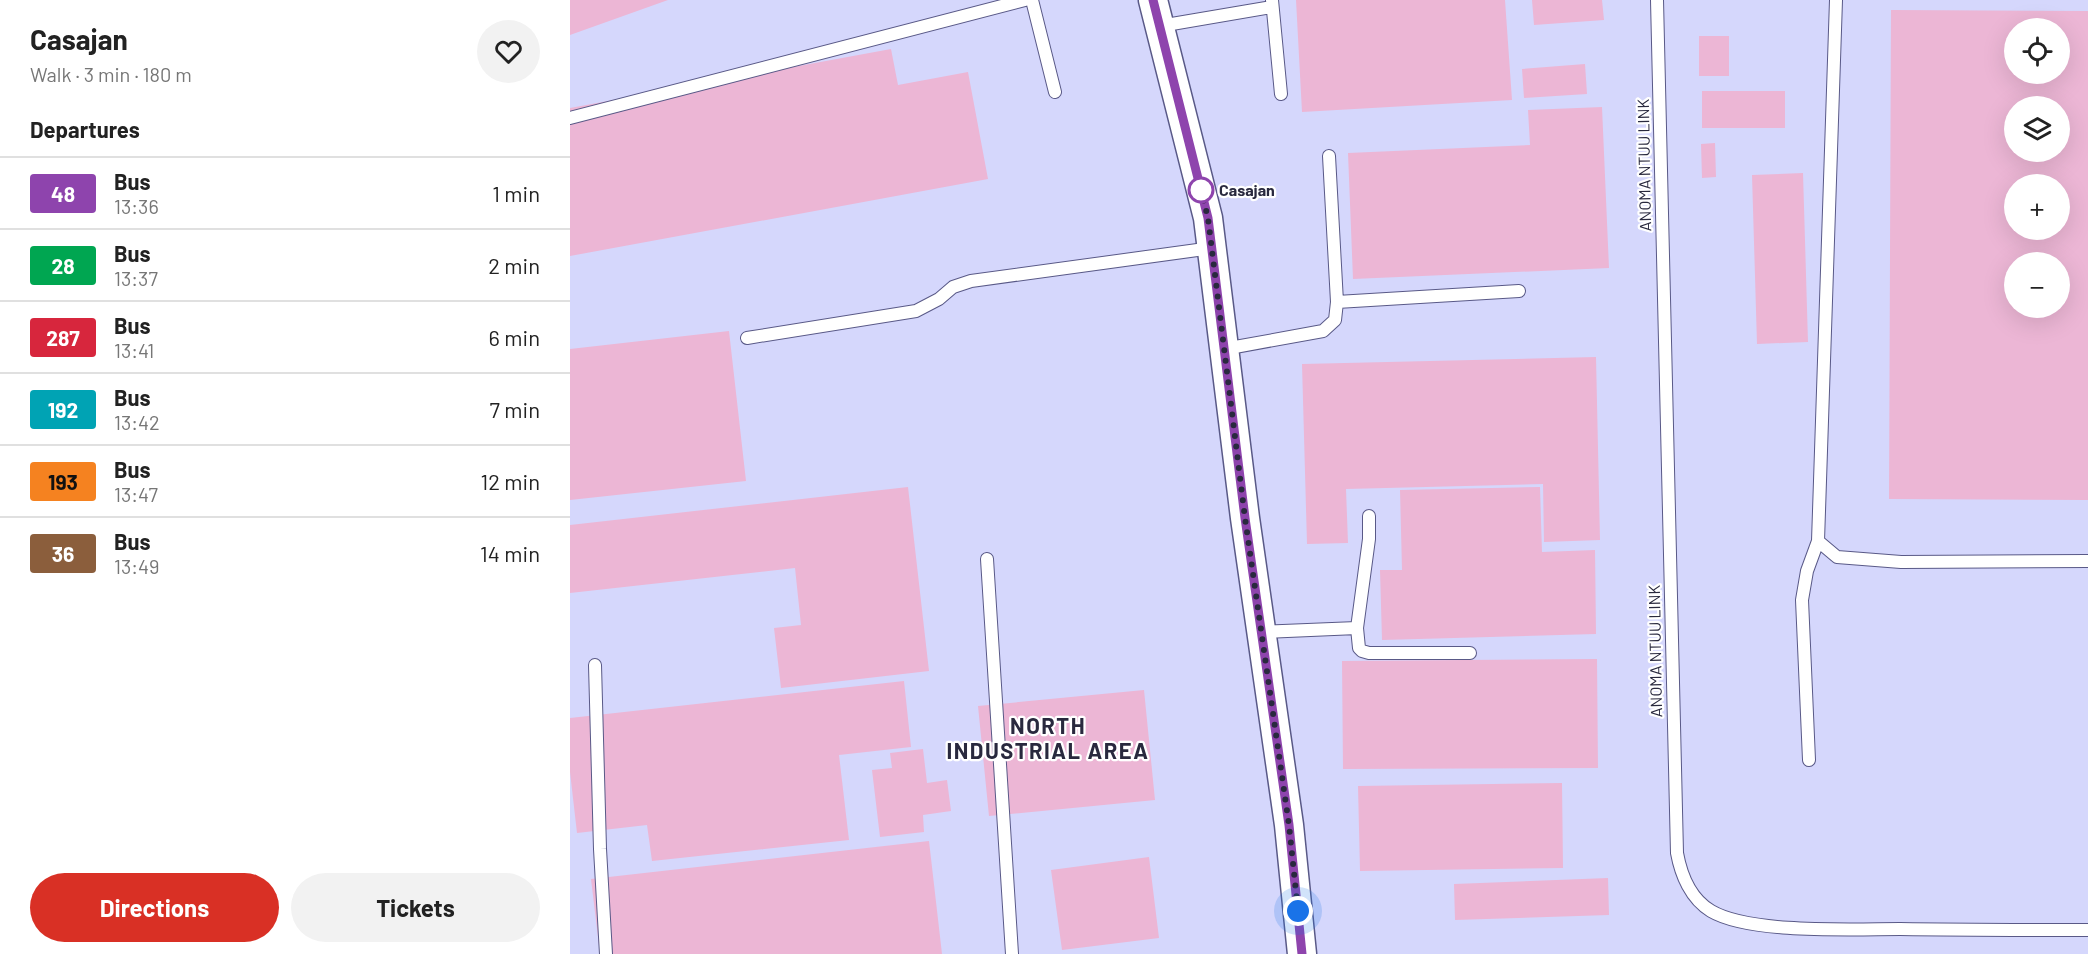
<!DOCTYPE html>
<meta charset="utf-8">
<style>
:root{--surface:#fff;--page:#f2f2f2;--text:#222;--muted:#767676;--line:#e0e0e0;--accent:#d93025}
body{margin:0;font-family:Barlow,sans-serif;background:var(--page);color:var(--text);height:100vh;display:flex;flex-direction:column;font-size:22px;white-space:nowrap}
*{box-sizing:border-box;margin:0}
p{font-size:20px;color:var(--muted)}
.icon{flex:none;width:33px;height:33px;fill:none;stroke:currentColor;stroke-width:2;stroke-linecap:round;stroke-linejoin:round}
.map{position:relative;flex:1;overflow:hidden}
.panel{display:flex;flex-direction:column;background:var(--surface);width:570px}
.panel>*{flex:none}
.badge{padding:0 12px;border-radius:4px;font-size:21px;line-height:39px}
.controls{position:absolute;left:1434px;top:18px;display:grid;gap:12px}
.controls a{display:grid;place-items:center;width:66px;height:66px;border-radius:50%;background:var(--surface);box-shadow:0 6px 24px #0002;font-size:30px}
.you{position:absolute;width:30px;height:30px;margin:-15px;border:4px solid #fff;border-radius:50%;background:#1a73e8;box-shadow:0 0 0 9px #1a73e833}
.map>.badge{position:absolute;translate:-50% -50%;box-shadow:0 0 0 3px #fff}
h2{padding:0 30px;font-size:22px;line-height:54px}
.round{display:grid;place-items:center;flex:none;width:63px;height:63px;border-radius:32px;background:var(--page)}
.overview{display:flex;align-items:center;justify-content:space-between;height:102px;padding:0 30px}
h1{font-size:28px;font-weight:700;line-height:45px}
.primary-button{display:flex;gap:12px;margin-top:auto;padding:12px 30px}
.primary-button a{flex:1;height:69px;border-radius:36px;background:var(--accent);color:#fff;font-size:24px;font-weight:700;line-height:69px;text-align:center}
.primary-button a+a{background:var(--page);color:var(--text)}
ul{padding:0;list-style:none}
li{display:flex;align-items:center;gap:18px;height:72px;padding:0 30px;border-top:2px solid var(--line)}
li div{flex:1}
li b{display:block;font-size:22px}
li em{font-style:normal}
li .badge{min-width:66px;font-weight:700;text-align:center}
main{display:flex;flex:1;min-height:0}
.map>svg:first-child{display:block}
.built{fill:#d5d7fc;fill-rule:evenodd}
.building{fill:#ecb6d5;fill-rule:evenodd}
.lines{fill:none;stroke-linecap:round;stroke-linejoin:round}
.service-casing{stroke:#595987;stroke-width:14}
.tertiary-casing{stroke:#595987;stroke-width:31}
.service{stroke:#fff;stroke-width:12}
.tertiary{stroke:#fff;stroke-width:28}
.line-casing{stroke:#fff;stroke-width:14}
.line{stroke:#8e44ad;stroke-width:9}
.walk{stroke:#29293e;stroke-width:6;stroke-dasharray:0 10.8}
.stop-dot{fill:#fff;stroke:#8e44ad;stroke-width:3}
.labels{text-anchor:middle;stroke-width:4.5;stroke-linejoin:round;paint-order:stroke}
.street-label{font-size:16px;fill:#29293e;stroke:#fff}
.stop-label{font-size:16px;font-weight:bold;fill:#29293e;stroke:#fff;text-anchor:start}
.district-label{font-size:22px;font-weight:bold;letter-spacing:1.5px;fill:#29293e;stroke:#fff}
</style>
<main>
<section class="panel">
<div class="overview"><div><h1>Casajan</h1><p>Walk · 3 min · 180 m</p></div><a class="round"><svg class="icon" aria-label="heart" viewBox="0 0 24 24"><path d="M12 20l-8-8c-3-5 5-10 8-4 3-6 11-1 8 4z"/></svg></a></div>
<h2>Departures</h2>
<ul>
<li><span class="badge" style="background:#8e44ad;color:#fff">48</span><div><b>Bus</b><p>13:36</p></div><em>1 min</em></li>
<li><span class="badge" style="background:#00a651;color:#fff">28</span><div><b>Bus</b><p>13:37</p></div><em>2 min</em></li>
<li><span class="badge" style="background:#d7263d;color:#fff">287</span><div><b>Bus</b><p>13:41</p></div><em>6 min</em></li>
<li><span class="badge" style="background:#00a3b4;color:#fff">192</span><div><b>Bus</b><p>13:42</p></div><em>7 min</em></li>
<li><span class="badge" style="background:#f58220;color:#111">193</span><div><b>Bus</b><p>13:47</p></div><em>12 min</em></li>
<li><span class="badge" style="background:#8b5e3c;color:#fff">36</span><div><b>Bus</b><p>13:49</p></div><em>14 min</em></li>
</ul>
<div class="primary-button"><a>Directions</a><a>Tickets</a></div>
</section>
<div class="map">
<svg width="1518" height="954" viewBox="0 0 1518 954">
<rect width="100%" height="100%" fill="#e4e5fb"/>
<!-- built -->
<path class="built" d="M 0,0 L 1518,0 L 1518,954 L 0,954 ZM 1444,28 L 1490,28 L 1490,74 L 1444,74 ZM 1444,106 L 1490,106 L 1490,152 L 1444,152 ZM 1444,184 L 1490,184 L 1490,230 L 1444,230 ZM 1444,262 L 1490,262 L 1490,308 L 1444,308 Z"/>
<!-- building -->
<path class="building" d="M 0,0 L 98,0 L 0,35 Z
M 726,0 L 935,0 L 942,100 L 732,112 Z
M 962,0 L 1032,0 L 1034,20 L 964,25 Z
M 1321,10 L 1518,11 L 1518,500 L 1319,499 ZM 1444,28 L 1490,28 L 1490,74 L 1444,74 ZM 1444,106 L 1490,106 L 1490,152 L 1444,152 ZM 1444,184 L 1490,184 L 1490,230 L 1444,230 ZM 1444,262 L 1490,262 L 1490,308 L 1444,308 Z
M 1129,36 L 1159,36 L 1159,76 L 1129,76 Z
M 321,49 L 328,85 L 398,72 L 418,179 L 0,256 L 0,108 Z
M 1015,64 L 1017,94 L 954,98 L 952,69 Z
M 1132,91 L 1215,91 L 1215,128 L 1132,128 Z
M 1032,107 L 1039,268 L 783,279 L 778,153 L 960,145 L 958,110 Z
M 1145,143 L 1146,177 L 1132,178 L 1131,144 Z
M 1233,173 L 1238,342 L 1187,344 L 1182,175 Z
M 159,331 L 176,481 L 0,500 L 0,349 Z
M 1026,357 L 1030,540 L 974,542 L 973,484 L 776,489 L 778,543 L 737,544 L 732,364 Z
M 338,487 L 359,671 L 211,688 L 204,628 L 231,625 L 225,568 L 0,593 L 0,525 Z
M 970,487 L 972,552 L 1025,550 L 1026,634 L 812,640 L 810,570 L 832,570 L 830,490 Z
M 1027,659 L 1028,768 L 773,769 L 772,661 Z
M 334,681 L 341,747 L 269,755 L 279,840 L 82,861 L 77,825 L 7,833 L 0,772 L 0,718 Z
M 574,690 L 585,800 L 419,816 L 408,706 Z
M 353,749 L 357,783 L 377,780 L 381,811 L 353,815 L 354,832 L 310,837 L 302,770 L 322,768 L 320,753 Z
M 992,783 L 993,868 L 790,871 L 788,786 Z
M 359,841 L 372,954 L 30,954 L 21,879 Z
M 579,857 L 589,938 L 492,950 L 481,870 Z
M 1038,878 L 1039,915 L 885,920 L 884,884 Z"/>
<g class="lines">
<defs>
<path id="service" d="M 462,0 L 485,92
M 702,0 L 711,94
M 1087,0 L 1107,853 C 1111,875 1121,899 1141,911 C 1180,934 1283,929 1330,929 C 1393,930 1455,930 1518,930
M 1266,0 L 1248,541 L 1267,557 L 1331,562 L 1518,561
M 590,26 L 702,7
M 0,118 L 455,0
M 767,302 L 949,291
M 177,338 L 346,311 L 369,299 L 383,287 L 401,281 L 642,248
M 654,349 L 753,331 L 765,320 L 767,302 L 759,156
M 799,516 L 799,539 L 787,628 L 789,648 L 792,651 L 799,653 L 900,653
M 417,559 L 442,954
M 691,632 L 787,628
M 25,665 L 30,849 L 36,954
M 1239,760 L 1232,600 L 1237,571 L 1248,541"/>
<path id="tertiary" d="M 583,0 L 638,218 L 675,518 L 719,825 L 732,954"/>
</defs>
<!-- service casing -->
<use href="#service" class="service-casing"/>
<!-- tertiary casing -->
<use href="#tertiary" class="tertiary-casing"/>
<!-- service -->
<use href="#service" class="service"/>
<!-- tertiary -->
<use href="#tertiary" class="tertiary"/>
</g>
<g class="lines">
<defs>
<path id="line" d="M 583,0 L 638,218 L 675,518 L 719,825 L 732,954"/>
</defs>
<!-- line casing -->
<use href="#line" class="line-casing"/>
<!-- line -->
<use href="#line" class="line"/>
<!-- walk -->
<path class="walk" d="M 631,190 L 638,218 L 675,518 L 719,825 L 728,911"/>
</g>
<!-- markers -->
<circle class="stop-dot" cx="631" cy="190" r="12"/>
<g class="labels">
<!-- street labels -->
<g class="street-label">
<text transform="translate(1074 165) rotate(-91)" y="6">ANOMA NTUU LINK</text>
<text transform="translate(1085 651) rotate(-91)" y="6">ANOMA NTUU LINK</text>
</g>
<!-- stop labels -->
<g class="stop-label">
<text x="649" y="196">Casajan</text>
</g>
<!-- district labels -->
<g class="district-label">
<text x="478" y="734">NORTH<tspan x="478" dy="25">INDUSTRIAL AREA</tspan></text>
</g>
</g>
</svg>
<div class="controls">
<a><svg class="icon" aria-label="locate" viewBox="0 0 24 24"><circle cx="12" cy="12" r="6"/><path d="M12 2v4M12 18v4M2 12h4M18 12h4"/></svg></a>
<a><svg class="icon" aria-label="layers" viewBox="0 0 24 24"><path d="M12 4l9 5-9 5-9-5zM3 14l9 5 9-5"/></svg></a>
<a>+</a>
<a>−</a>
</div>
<div class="you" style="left:728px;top:911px"></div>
</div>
</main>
